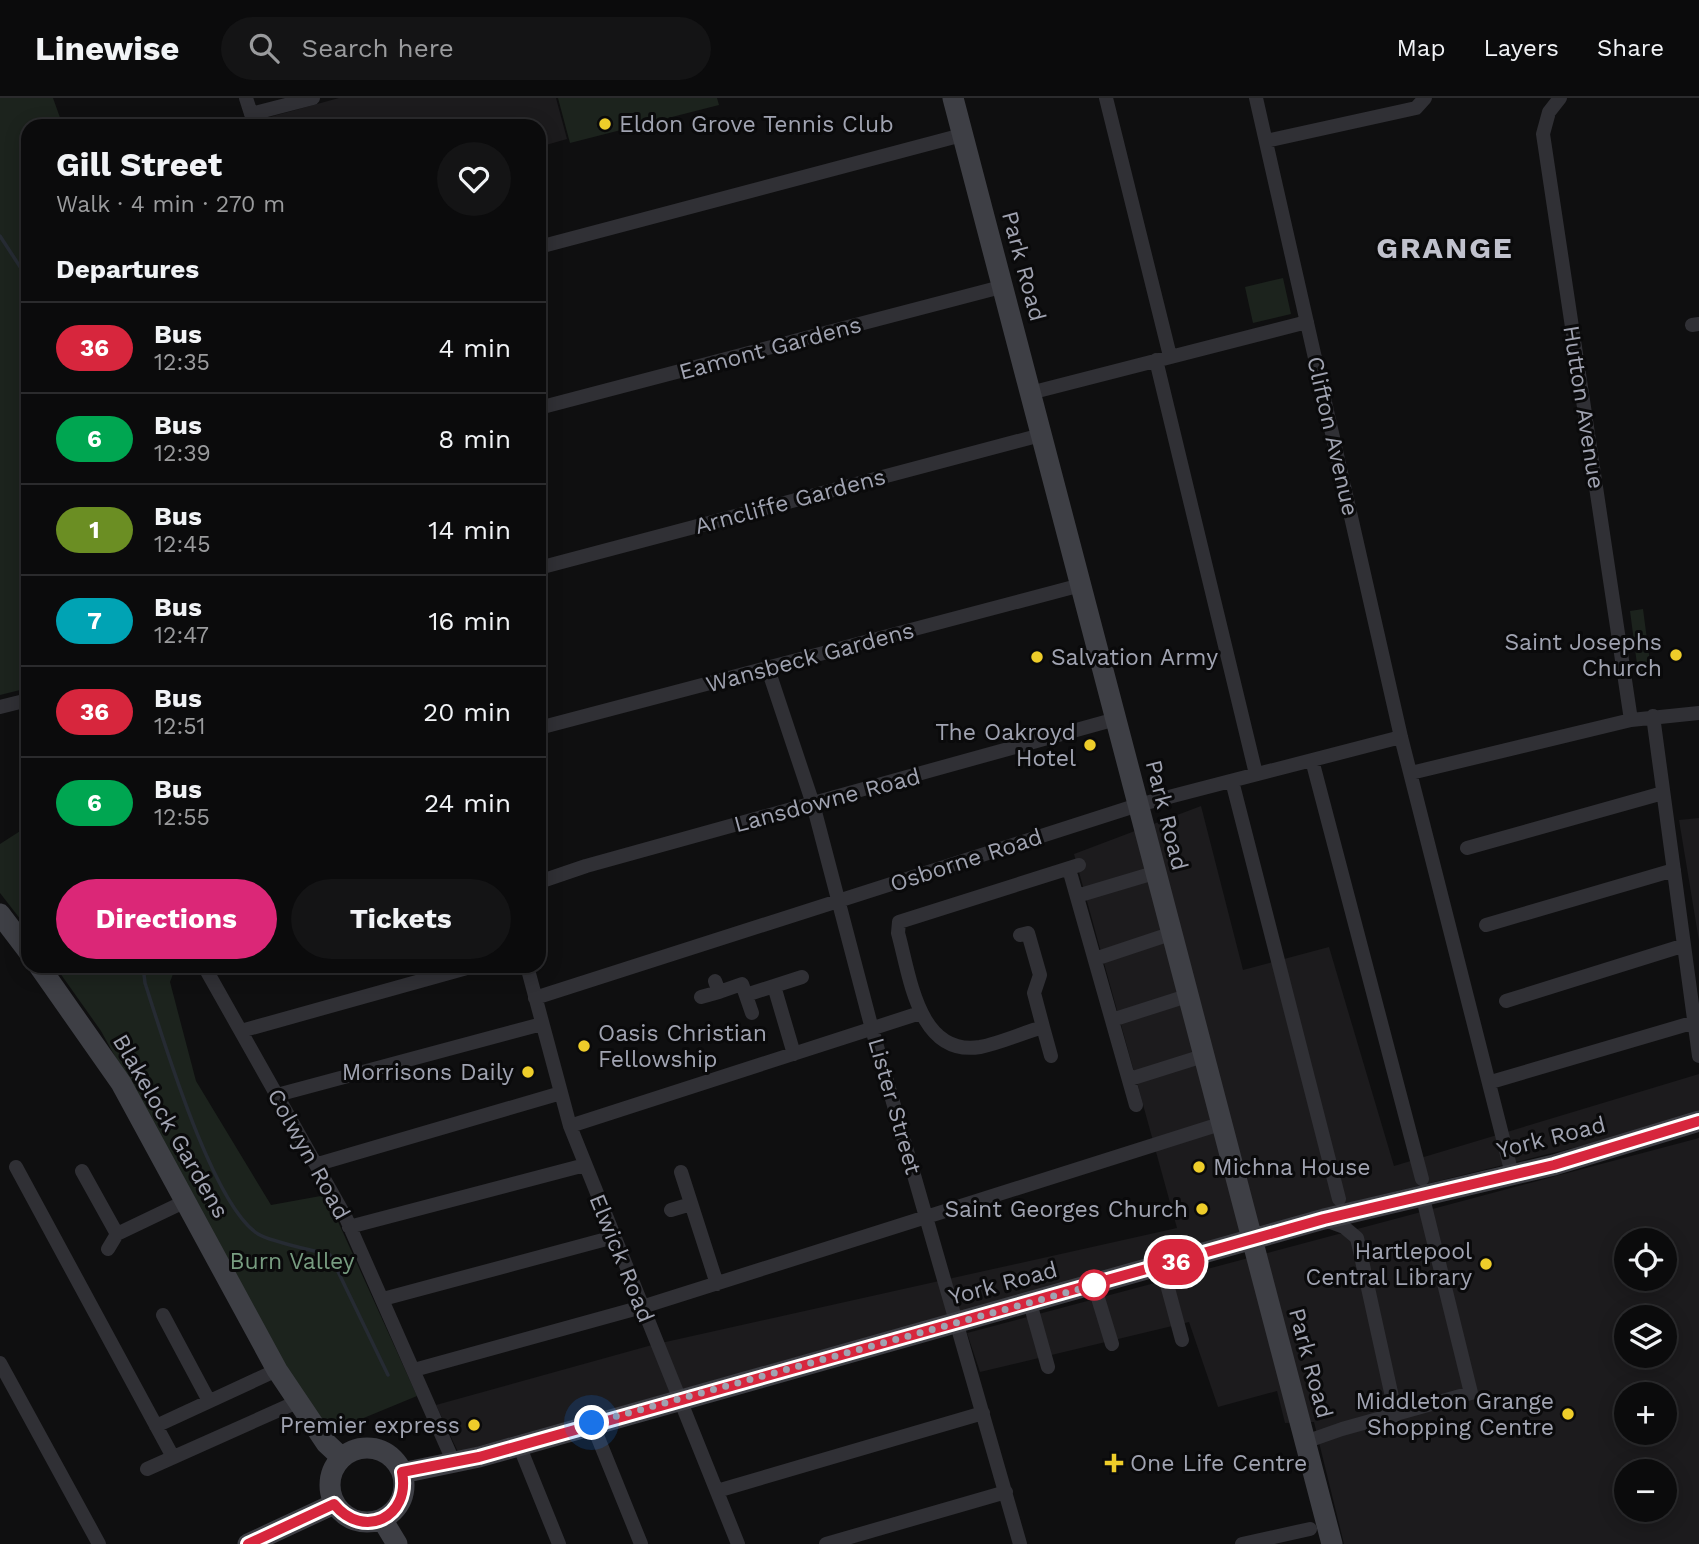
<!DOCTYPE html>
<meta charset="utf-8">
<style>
:root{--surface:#0b0b0c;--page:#141415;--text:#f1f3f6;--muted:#9a9b9d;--line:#2b2b2d;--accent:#db2777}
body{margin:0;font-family:"Work Sans",sans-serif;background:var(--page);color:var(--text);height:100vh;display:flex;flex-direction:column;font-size:26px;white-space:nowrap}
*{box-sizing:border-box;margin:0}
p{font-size:23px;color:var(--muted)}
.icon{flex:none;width:38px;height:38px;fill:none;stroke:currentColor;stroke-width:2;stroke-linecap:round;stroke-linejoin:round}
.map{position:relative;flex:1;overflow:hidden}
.side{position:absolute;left:21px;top:21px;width:525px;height:854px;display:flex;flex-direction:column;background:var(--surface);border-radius:21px;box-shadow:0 4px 18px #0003,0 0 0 2px var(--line)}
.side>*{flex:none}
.badge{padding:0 14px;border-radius:23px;font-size:24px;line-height:46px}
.fabs{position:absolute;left:1614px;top:1130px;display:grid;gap:14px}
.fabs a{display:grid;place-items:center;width:63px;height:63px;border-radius:50%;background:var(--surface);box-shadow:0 4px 18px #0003,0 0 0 2px var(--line);font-size:35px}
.you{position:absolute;width:35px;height:35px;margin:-18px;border:5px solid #fff;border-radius:50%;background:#1a73e8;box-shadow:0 0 0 10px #1a73e833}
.map>.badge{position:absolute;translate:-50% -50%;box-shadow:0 0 0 4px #fff}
h2{padding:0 35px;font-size:26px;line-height:63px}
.round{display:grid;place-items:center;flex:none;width:74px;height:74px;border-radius:37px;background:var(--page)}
.overview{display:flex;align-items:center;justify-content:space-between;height:119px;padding:0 35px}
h1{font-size:33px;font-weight:700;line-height:52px}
.cta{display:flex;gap:14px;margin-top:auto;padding:14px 35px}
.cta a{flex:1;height:80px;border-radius:42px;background:var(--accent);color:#fff;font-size:28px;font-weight:700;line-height:80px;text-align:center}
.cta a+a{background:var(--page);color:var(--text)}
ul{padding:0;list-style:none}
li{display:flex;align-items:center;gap:21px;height:91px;padding:0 35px;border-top:2px solid var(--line)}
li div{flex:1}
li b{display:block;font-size:26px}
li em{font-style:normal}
li .badge{min-width:77px;font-weight:700;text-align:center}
header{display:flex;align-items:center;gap:42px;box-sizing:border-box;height:98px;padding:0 35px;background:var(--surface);border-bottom:2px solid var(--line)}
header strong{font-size:33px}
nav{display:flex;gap:38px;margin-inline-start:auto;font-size:24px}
.search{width:490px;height:63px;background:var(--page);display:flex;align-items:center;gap:18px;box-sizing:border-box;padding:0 24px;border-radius:38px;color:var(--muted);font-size:26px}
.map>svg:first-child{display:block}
.built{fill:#1c1b1d;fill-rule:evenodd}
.green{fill:#1c231d}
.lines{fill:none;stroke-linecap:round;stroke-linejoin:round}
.stream{stroke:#262b33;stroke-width:3.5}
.street{stroke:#303035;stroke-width:14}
.secondary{stroke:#3e3f45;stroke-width:21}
.line-casing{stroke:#fff;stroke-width:16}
.line{stroke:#d7263d;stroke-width:10}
.walk{stroke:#a0a3b1;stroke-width:7;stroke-dasharray:0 12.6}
.poi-dot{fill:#eecd2a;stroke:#0a0a0b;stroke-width:2.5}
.stop-dot{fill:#fff;stroke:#d7263d;stroke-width:3.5}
.labels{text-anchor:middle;stroke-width:6;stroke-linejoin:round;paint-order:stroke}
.poi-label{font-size:23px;fill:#a0a3b1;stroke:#0a0a0b;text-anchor:end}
.street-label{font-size:23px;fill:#a0a3b1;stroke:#0a0a0b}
.park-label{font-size:23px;fill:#779c80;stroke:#0a0a0b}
.district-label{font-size:30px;font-weight:bold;letter-spacing:2px;fill:#c1c2cd;stroke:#0a0a0b}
</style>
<header>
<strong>Linewise</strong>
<div class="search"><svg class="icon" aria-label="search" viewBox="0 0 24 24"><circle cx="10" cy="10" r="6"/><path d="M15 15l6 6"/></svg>Search here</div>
<nav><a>Map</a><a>Layers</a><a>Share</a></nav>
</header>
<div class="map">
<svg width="1699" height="1446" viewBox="0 0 1699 1446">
<rect width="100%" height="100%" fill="#0f0f10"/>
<!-- built -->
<path class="built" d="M 339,0 L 556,0 L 567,41 L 539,49 L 539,28 L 269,28 L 266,20 Z
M 1201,708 L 1243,872 L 1329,849 L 1394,1068 L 1699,976 L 1699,1019 L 1340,1107 L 458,1354 L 436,1307 L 652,1247 L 1177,1130 L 1074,756 Z
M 1699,720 L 1699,843 L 1679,722 Z
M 1699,1040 L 1699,1446 L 1344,1446 L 1314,1324 L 1285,1325 L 1277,1293 L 1218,1309 L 1189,1224 L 980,1274 L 967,1235 ZM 1626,1143 L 1664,1143 L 1664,1181 L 1626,1181 ZM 1626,1220 L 1664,1220 L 1664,1258 L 1626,1258 ZM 1626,1297 L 1664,1297 L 1664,1335 L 1626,1335 ZM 1626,1374 L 1664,1374 L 1664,1412 L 1626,1412 Z"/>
<!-- green -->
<path class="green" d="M 0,0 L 53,0 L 63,28 L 28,28 L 28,590 L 0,597 Z
M 558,0 L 717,0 L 719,7 L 570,45 Z
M 1283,180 L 1291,216 L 1253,225 L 1245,189 Z
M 1643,511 L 1651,572 L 1638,574 L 1630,513 Z
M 28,728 L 28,831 L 0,795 L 0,746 Z
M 55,868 L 176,868 L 170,884 L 196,983 L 271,1107 L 326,1097 L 417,1298 L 337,1331 L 311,1314 L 101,933 Z"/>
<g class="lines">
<!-- stream -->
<path class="stream" d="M 0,138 L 28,181
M 143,868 L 145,885 C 163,940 212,1107 258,1136 C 271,1144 312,1152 330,1157 L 388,1277"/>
<!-- street -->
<path class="street" d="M 246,0 L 255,28
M 1106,0 L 1170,258
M 1256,0 L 1401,639 L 1512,1076
M 1560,0 L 1549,14 L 1543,36 L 1631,622
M 251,16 L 313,0
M 1266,43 L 1416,10 L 1425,0
M 539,149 L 962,37
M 1692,227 L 1699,226
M 1156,262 L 1256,676
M 1030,295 L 1307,224
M 539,310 L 1001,189
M 539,470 L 1041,337
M 768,571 L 813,706 L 872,931 L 1020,1446
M 0,609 L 28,602
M 1653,618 L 1699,958
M 539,630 L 1081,487
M 1312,662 L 1422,1081
M 1411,675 L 1631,622 L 1699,615
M 1232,683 L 1339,1101
M 1467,750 L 1663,695
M 1071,778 L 1136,1007
M 539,784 L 586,768 L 1116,621
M 1077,798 L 1154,775
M 1486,827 L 1674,772
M 1020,837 L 1028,835 L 1040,877 L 1034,895 L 1043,929 C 1022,935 1001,945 980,949 C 918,959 910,878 898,835 L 899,824 L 1079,767
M 1095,861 L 1170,836
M 204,868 L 346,1120 L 454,1365
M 527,868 L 570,1028 L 738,1446
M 715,883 L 719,894 L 742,886 L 752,915
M 774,888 L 794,956
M 746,897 L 802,879
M 701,899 L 719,894
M 535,900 L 1138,707 L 1401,639
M 1506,903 L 1682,848
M 1112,922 L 1187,898
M 1043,929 L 1051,958
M 241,933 L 474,868
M 1130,981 L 1203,958
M 1491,984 L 1695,924
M 277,997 L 542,926
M 570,1028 L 920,915
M 318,1066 L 561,995
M 16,1069 L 173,1359
M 82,1073 L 117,1136
M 681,1074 L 717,1186
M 671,1112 L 691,1106
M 1325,1122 L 1344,1129 L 1357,1140 L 1396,1317
M 349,1129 L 585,1067
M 108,1151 L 117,1136 L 186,1103
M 1162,1168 L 1182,1242
M 1094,1187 L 1112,1246
M 383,1201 L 614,1139
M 1030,1205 L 1048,1269
M 163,1217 L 209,1303
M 0,1265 L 99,1446
M 414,1272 L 642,1209 L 1220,1026
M 592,1325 L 641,1446
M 156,1328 L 277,1272
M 1305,1344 L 1342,1331 L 1471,1295 L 1422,1096
M 519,1347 L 559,1446
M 147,1371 L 297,1304
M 717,1393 L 983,1315
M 826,1446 L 1006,1394
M 1242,1446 L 1310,1431"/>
<!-- secondary -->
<path class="secondary" d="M 953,0 L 1332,1446
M 0,816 L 28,853
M 39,868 L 121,985 L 277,1272 L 326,1345 L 341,1359
M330 1387a37 37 0 1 1 74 0a37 37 0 1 1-74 0Z
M 402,1375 L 479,1359 L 1324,1121 L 1554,1067 L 1699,1023
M 382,1421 L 397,1446
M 248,1446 L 334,1406"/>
</g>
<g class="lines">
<defs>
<path id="line" d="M 248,1446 L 334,1406 C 363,1442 411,1420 402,1374 L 479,1359 L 1324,1121 L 1554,1067 L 1699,1023"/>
</defs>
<!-- line casing -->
<use href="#line" class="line-casing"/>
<!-- line -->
<use href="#line" class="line"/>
<!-- walk -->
<path class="walk" d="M 592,1325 L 1094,1187"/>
</g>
<!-- markers -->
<g class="poi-dot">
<circle cx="605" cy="26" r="7"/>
<circle cx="1676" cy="557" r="7"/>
<circle cx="1037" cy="559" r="7"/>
<circle cx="1090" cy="647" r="7"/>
<circle cx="584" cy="948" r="7"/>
<circle cx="528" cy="974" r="7"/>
<circle cx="1199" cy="1069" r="7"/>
<circle cx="1202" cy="1111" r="7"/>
<circle cx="1486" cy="1166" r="7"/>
<circle cx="1568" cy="1316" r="7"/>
<circle cx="474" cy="1327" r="7"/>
<path d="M1110.5 1354.5h7v7h7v7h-7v7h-7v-7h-7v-7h7z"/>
</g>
<circle class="stop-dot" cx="1094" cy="1187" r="14"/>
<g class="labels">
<!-- poi labels -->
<g class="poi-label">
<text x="619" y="34" text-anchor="start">Eldon Grove Tennis Club</text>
<text x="1662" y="552">Saint Josephs<tspan x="1662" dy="26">Church</tspan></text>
<text x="1051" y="567" text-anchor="start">Salvation Army</text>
<text x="1076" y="642">The Oakroyd<tspan x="1076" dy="26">Hotel</tspan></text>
<text x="598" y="943" text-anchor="start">Oasis Christian<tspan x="598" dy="26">Fellowship</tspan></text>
<text x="514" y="982">Morrisons Daily</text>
<text x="1213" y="1077" text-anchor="start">Michna House</text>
<text x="1188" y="1119">Saint Georges Church</text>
<text x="1472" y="1161">Hartlepool<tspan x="1472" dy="26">Central Library</tspan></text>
<text x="1554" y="1311">Middleton Grange<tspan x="1554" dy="26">Shopping Centre</tspan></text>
<text x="460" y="1335">Premier express</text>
<text x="1130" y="1373" text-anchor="start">One Life Centre</text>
</g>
<!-- street labels -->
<g class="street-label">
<text transform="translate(1024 168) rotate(75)" y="8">Park Road</text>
<text transform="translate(770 250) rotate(-15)" y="8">Eamont Gardens</text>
<text transform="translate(1584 309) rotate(81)" y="8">Hutton Avenue</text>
<text transform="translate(1333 338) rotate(77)" y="8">Clifton Avenue</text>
<text transform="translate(790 403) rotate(-15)" y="8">Arncliffe Gardens</text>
<text transform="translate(810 559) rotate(-15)" y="8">Wansbeck Gardens</text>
<text transform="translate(827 702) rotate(-15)" y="8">Lansdowne Road</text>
<text transform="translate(1167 717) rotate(76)" y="8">Park Road</text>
<text transform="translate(966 762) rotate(-18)" y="8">Osborne Road</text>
<text transform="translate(895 1008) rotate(74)" y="8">Lister Street</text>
<text transform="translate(171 1028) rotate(60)" y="8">Blakelock Gardens</text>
<text transform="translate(1551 1039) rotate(-14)" y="8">York Road</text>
<text transform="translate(309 1056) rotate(61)" y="8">Colwyn Road</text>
<text transform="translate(622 1160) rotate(68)" y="8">Elwick Road</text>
<text transform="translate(1003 1185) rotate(-15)" y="8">York Road</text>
<text transform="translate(1311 1265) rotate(75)" y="8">Park Road</text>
</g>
<!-- park labels -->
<g class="park-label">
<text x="292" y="1171">Burn Valley</text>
</g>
<!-- district labels -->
<g class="district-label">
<text x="1445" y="160">GRANGE</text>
</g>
</g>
</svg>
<div class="fabs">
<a><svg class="icon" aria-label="locate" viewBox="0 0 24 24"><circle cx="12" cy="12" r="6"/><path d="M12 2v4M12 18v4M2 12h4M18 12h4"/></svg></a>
<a><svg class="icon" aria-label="layers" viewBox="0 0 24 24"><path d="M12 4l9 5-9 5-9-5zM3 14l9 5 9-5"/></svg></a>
<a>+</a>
<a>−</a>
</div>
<div class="you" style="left:592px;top:1325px"></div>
<b class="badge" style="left:1176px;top:1164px;background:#d7263d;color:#fff">36</b>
<section class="side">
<div class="overview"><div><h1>Gill Street</h1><p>Walk · 4 min · 270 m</p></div><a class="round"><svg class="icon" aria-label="heart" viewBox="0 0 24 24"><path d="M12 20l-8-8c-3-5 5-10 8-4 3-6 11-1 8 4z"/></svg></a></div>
<h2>Departures</h2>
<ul>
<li><span class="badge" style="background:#d7263d;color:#fff">36</span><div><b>Bus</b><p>12:35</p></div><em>4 min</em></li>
<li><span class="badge" style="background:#00a651;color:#fff">6</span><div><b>Bus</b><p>12:39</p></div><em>8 min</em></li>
<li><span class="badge" style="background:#6b8e23;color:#fff">1</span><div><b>Bus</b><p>12:45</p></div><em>14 min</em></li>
<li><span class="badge" style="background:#00a3b4;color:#fff">7</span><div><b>Bus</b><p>12:47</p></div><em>16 min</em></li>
<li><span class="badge" style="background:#d7263d;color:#fff">36</span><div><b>Bus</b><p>12:51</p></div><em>20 min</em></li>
<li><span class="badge" style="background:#00a651;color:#fff">6</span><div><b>Bus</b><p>12:55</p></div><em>24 min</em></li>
</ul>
<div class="cta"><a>Directions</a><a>Tickets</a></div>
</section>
</div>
